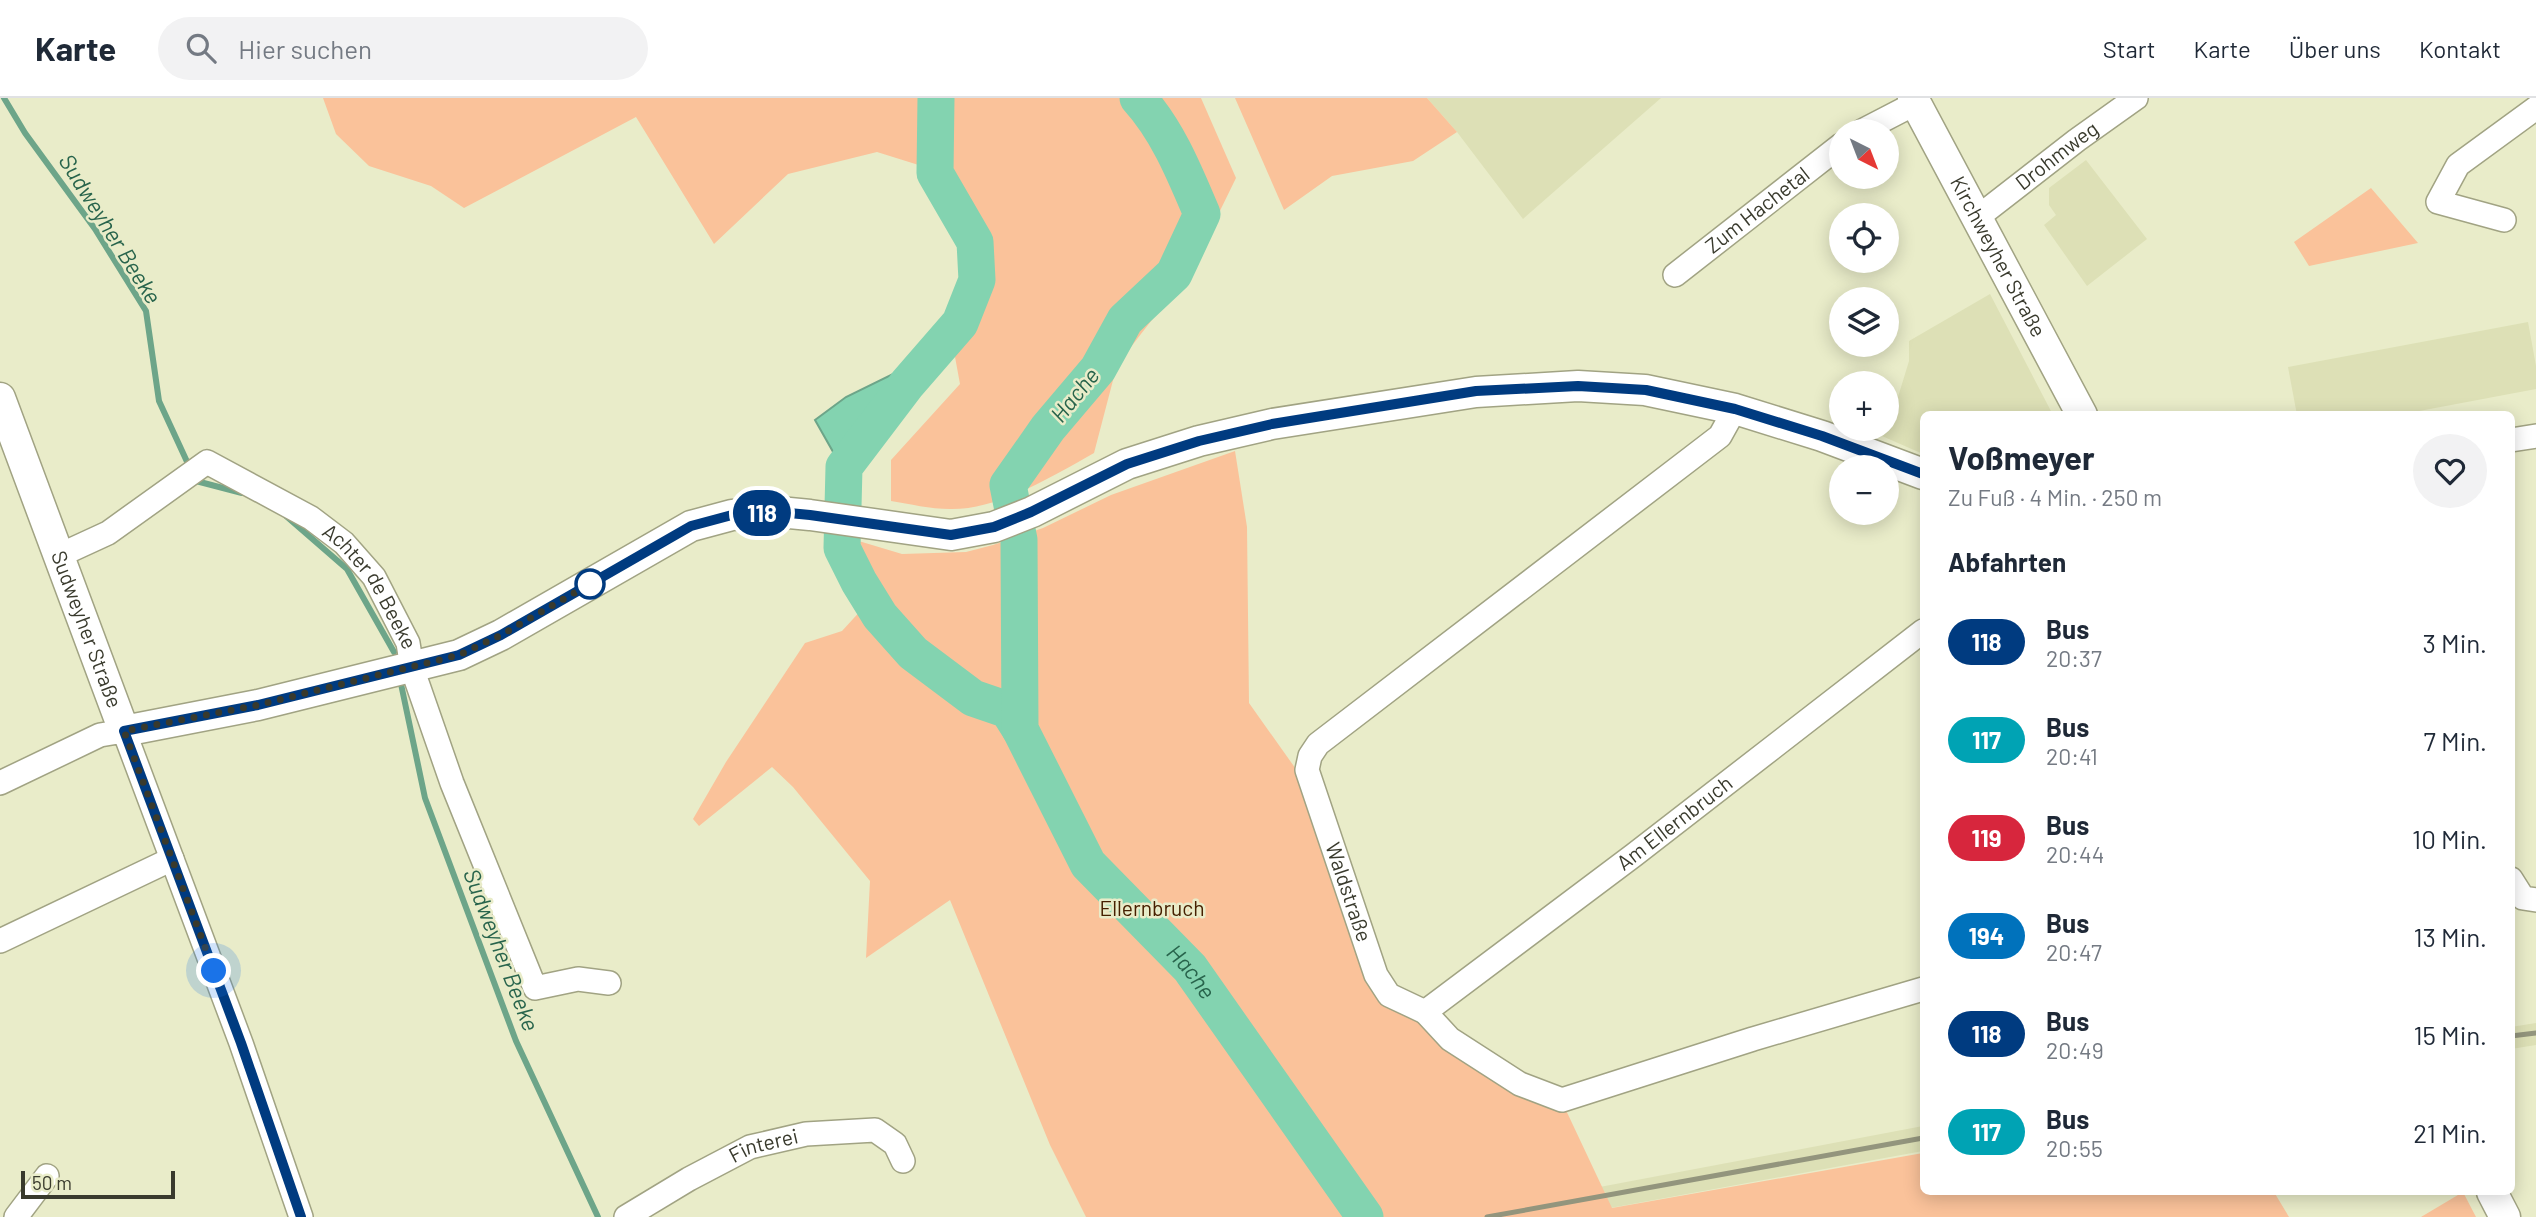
<!DOCTYPE html>
<html lang="de">
<meta charset="utf-8">
<style>
:root{--surface:#fff;--page:#f2f2f3;--text:#1f2937;--muted:#747a83;--line:#e0e1e3}
body{margin:0;font-family:Barlow,sans-serif;background:var(--page);color:var(--text);height:100vh;display:flex;flex-direction:column;font-size:26px;white-space:nowrap}
*{box-sizing:border-box;margin:0}
p{font-size:23px;color:var(--muted)}
.icon{flex:none;width:38px;height:38px;fill:none;stroke:currentColor;stroke-width:2;stroke-linecap:round;stroke-linejoin:round}
.map{position:relative;flex:1;overflow:hidden}
.drawer{position:absolute;left:1920px;top:313px;width:595px;height:784px;display:flex;flex-direction:column;background:var(--surface);border-radius:10px;box-shadow:0 4px 18px #0003}
.drawer>*{flex:none}
.badge{padding:0 14px;border-radius:23px;font-size:24px;line-height:46px}
.needle{width:46px;rotate:138deg}
.fabs{position:absolute;left:1829px;top:21px;display:grid;gap:14px}
.fabs a{display:grid;place-items:center;width:70px;height:70px;border-radius:50%;background:var(--surface);box-shadow:0 4px 18px #0003;font-size:35px}
.scale{position:absolute;left:21px;bottom:18px;width:154px;box-sizing:border-box;padding-left:7px;border:4px solid #393a2d;border-top:0;font-size:19px;line-height:24px;white-space:nowrap;color:#393a2d;-webkit-text-stroke:5px #e9ecc9;paint-order:stroke}
.you{position:absolute;width:35px;height:35px;margin:-18px;border:5px solid #fff;border-radius:50%;background:#1a73e8;box-shadow:0 0 0 10px #1a73e833}
.map>.badge{position:absolute;translate:-50% -50%;box-shadow:0 0 0 4px #fff}
h2{padding:0 28px;font-size:26px;line-height:63px}
.round{display:grid;place-items:center;flex:none;width:74px;height:74px;border-radius:37px;background:var(--page)}
.summary{display:flex;align-items:center;justify-content:space-between;height:119px;padding:0 28px}
h1{font-size:33px;font-weight:700;line-height:52px}
ul{padding:0;list-style:none}
li{display:flex;align-items:center;gap:21px;height:98px;padding:0 28px}
li div{flex:1}
li b{display:block;font-size:26px}
li em{font-style:normal}
li .badge{min-width:77px;font-weight:700;text-align:center}
header{display:flex;align-items:center;gap:42px;box-sizing:border-box;height:98px;padding:0 35px;background:var(--surface);border-bottom:2px solid var(--line)}
header strong{font-size:33px}
nav{display:flex;gap:38px;margin-inline-start:auto;font-size:24px}
.search{width:490px;height:63px;background:var(--page);display:flex;align-items:center;gap:18px;box-sizing:border-box;padding:0 24px;border-radius:38px;color:var(--muted);font-size:26px}
.map>svg:first-child{display:block}
.built{fill:#dde0b6}
.green{fill:#fac29a}
.water{fill:#83d3b0;stroke:#6da589;stroke-width:2}
.lines{fill:none;stroke-linecap:round;stroke-linejoin:round}
.stream{stroke:#6da589;stroke-width:6}
.river{stroke:#83d3b0;stroke-width:37}
.minor-casing{stroke:#a1a383;stroke-width:26}
.major-casing{stroke:#a1a383;stroke-width:33}
.minor{stroke:#fff;stroke-width:23}
.major{stroke:#fff;stroke-width:30}
.rail{stroke:#93957d;stroke-width:5}
.line-casing{stroke:#fff;stroke-width:16}
.line{stroke:#003b80;stroke-width:10}
.walk{stroke:#393a2d;stroke-width:7;stroke-dasharray:0 12.6}
.stop-dot{fill:#fff;stroke:#003b80;stroke-width:3.5}
.labels{text-anchor:middle;stroke-width:5;stroke-linejoin:round;paint-order:stroke}
.street-label{font-size:21px;fill:#393a2d;stroke:#e9ecc9}
.park-label{font-size:21px;fill:#462000;stroke:#e9ecc9}
.water-label{font-size:23px;font-style:italic;fill:#28644c;stroke:#e9ecc9}
</style>
<header>
<strong>Karte</strong>
<div class="search"><svg class="icon" aria-label="search" viewBox="0 0 24 24"><circle cx="10" cy="10" r="6"/><path d="M15 15l6 6"/></svg>Hier suchen</div>
<nav><a>Start</a><a>Karte</a><a>Über uns</a><a>Kontakt</a></nav>
</header>
<div class="map">
<svg width="2536" height="1119" viewBox="0 0 2536 1119">
<rect width="100%" height="100%" fill="#e9ecc9"/>
<!-- built -->
<path class="built" d="M 1427,0 L 1661,0 L 1523,121 L 1457,34 Z
M 2086,62 L 2147,141 L 2087,188 L 2044,127 L 2056,117 L 2049,107 L 2049,90 Z
M 1990,196 L 2053,317 L 1923,317 L 1923,356 L 1866,331 L 1886,331 L 1887,309 L 1898,299 L 1909,263 L 1909,243 Z
M 2528,224 L 2536,268 L 2536,291 L 2398,317 L 2297,317 L 2288,269 Z
M 2536,925 L 2536,947 L 2511,951 L 2511,929 Z
M 1923,1028 L 1923,1053 L 1561,1119 L 1441,1119 Z"/>
<!-- green -->
<path class="green" d="M 323,0 L 1201,0 L 1236,80 L 1192,170 L 1117,267 L 1094,355 C 1053,378 998,412 950,411 C 930,411 910,406 891,403 L 891,362 L 960,286 L 953,248 L 988,173 L 976,126 L 925,69 L 877,54 L 788,76 L 714,146 L 636,19 L 464,110 L 431,88 L 369,68 L 336,36 Z
M 1235,0 L 1427,0 L 1457,34 L 1413,63 L 1332,78 L 1284,112 Z
M 2371,90 L 2418,145 L 2309,168 L 2294,144 Z
M 1235,353 L 1247,429 L 1249,605 L 1298,674 L 1404,913 L 1447,944 L 1564,1008 L 1612,1110 L 1923,1055 L 1923,1094 L 2274,1094 L 2289,1119 L 1086,1119 L 1050,1047 L 950,802 L 866,860 L 870,783 L 793,689 L 772,669 L 699,728 L 693,721 L 726,664 L 805,545 L 842,533 L 864,509 L 875,492 L 854,454 L 852,441 L 902,456 L 966,454 L 993,447 L 1043,430 L 1111,397 Z
M 2463,1094 L 2476,1119 L 2421,1119 Z"/>
<!-- water -->
<path class="water" d="M 899,273 L 912,294 L 870,363 L 852,374 L 836,359 L 815,322 L 846,299 Z"/>
<g class="lines">
<!-- stream -->
<path class="stream" d="M 4,0 L 25,35 L 95,131 L 146,213 L 159,303 L 189,368
M 196,383 L 242,395
M 286,418 L 347,471 L 394,554
M 401,586 L 425,700 L 516,943 L 598,1119"/>
<!-- river -->
<g class="river">
<path d="M 936,0 L 935,75 L 975,144 L 977,182 L 960,225 L 907,286 L 844,369 L 842,450 L 859,484 L 880,518 L 913,555 L 973,600 L 1008,612 L 1020,631"/>
<path id="s1" d="M 1138,0 C 1168,33 1185,76 1202,116 L 1174,176 L 1125,222 L 1098,271 L 1048,330 L 1008,387 L 1019,442 L 1020,631 L 1088,766 L 1190,870 L 1365,1119"/>
</g>
<defs>
<g id="minor">
<path d="M 1862,33 L 1916,5"/>
<path id="s2" d="M 1978,119 L 2077,42 L 2136,0"/>
<path d="M 2504,122 L 2438,104 L 2458,67 L 2536,10"/>
<path id="s3" d="M 1675,177 L 1841,47"/>
<path id="s4" d="M 1735,311 L 1720,338 L 1318,646 L 1310,658 L 1307,672 L 1376,877 L 1389,897 L 1425,914 L 1450,941 L 1520,986 L 1562,1002 L 1753,941 L 1923,891"/>
<path d="M 2511,342 L 2536,338"/>
<path id="s5" d="M 58,458 L 108,435 L 207,364 L 311,420 L 344,445 L 374,479 L 408,545 L 412,570 L 452,685 L 535,890 L 578,881 L 609,885"/>
<path d="M 0,685 L 100,637 L 124,633 L 241,945 L 301,1119"/>
<path d="M 2511,781 L 2523,800 L 2536,802"/>
<path d="M 0,843 L 172,761"/>
<path id="s6" d="M 1425,914 L 1634,757 L 1923,533"/>
<path d="M 16,1119 L 47,1078"/>
<path id="s7" d="M 626,1119 L 689,1081 L 750,1049 L 806,1036 L 875,1032 L 895,1046 L 903,1063"/>
</g>
<g id="major">
<path id="s8" d="M 1913,0 L 2082,317"/>
<path id="s9" d="M 0,300 L 124,633 L 258,607 L 459,557 L 501,537 L 691,428 L 732,417 L 779,414 L 810,417 L 951,437 L 994,429 L 1032,414 L 1127,366 L 1199,343 L 1272,326 L 1476,294 L 1578,288 L 1645,292 L 1735,311 L 1822,338 L 1923,376"/>
<path d="M 2492,1094 L 2505,1119"/>
</g>
</defs>
<!-- minor casing -->
<use href="#minor" class="minor-casing"/>
<!-- major casing -->
<use href="#major" class="major-casing"/>
<!-- minor -->
<use href="#minor" class="minor"/>
<!-- major -->
<use href="#major" class="major"/>
<!-- rail -->
<path class="rail" d="M 2511,938 L 2536,935
M 1487,1119 L 1923,1040"/>
</g>
<g class="lines">
<defs>
<path id="line" d="M 301,1119 L 241,945 L 124,633 L 258,607 L 459,557 L 501,537 L 691,428 L 732,417 L 779,414 L 810,417 L 951,437 L 994,429 L 1031,414 L 1127,366 L 1199,343 L 1272,326 L 1476,293 L 1578,288 L 1646,292 L 1735,311 L 1822,338 L 1923,376"/>
</defs>
<!-- line casing -->
<use href="#line" class="line-casing"/>
<!-- line -->
<use href="#line" class="line"/>
<!-- walk -->
<path class="walk" d="M 214,873 L 124,633 L 258,607 L 459,557 L 501,537 L 595,483 L 590,486"/>
</g>
<!-- markers -->
<circle class="stop-dot" cx="590" cy="486" r="14"/>
<g class="labels">
<!-- street labels -->
<g class="street-label">
<text dy="7" stroke="none"><textPath href="#s2" startOffset="100">Drohmweg</textPath></text>
<text dy="7" stroke="none"><textPath href="#s3" startOffset="105">Zum Hachetal</textPath></text>
<text dy="7" stroke="none"><textPath href="#s8" startOffset="180">Kirchweyher Straße</textPath></text>
<text dy="7" stroke="none"><textPath href="#s5" startOffset="387">Achter de Beeke</textPath></text>
<text dy="7" stroke="none"><textPath href="#s9" startOffset="247">Sudweyher Straße</textPath></text>
<text dy="7" stroke="none"><textPath href="#s6" startOffset="313">Am Ellernbruch</textPath></text>
<text dy="7" stroke="none"><textPath href="#s4" startOffset="695">Waldstraße</textPath></text>
<text dy="7" stroke="none"><textPath href="#s7" startOffset="156">Finterei</textPath></text>
</g>
<!-- park labels -->
<g class="park-label">
<text x="1152" y="818">Ellernbruch</text>
</g>
<!-- water labels -->
<g class="water-label">
<text transform="translate(110 131) rotate(58)" y="8">Sudweyher Beeke</text>
<text transform="translate(1075 297) rotate(-51)" y="8">Hache</text>
<text transform="translate(501 852) rotate(69)" y="8">Sudweyher Beeke</text>
<text dy="8" stroke="none"><textPath href="#s1" startOffset="1015">Hache</textPath></text>
</g>
</g>
</svg>
<div class="fabs">
<a><svg class="needle" viewBox="-14 -14 28 28"><path d="M0-13l5 13h-10z" fill="#e53935"/><path d="M0 13l5-13h-10z" fill="#747a83"/></svg></a>
<a><svg class="icon" aria-label="locate" viewBox="0 0 24 24"><circle cx="12" cy="12" r="6"/><path d="M12 2v4M12 18v4M2 12h4M18 12h4"/></svg></a>
<a><svg class="icon" aria-label="layers" viewBox="0 0 24 24"><path d="M12 4l9 5-9 5-9-5zM3 14l9 5 9-5"/></svg></a>
<a>+</a>
<a>−</a>
</div>
<div class="scale">50 m</div>
<div class="you" style="left:214px;top:873px"></div>
<b class="badge" style="left:762px;top:415px;background:#003b80;color:#fff">118</b>
<section class="drawer">
<div class="summary"><div><h1>Voßmeyer</h1><p>Zu Fuß · 4 Min. · 250 m</p></div><a class="round"><svg class="icon" aria-label="heart" viewBox="0 0 24 24"><path d="M12 20l-8-8c-3-5 5-10 8-4 3-6 11-1 8 4z"/></svg></a></div>
<h2>Abfahrten</h2>
<ul>
<li><span class="badge" style="background:#003b80;color:#fff">118</span><div><b>Bus</b><p>20:37</p></div><em>3 Min.</em></li>
<li><span class="badge" style="background:#00a3b4;color:#fff">117</span><div><b>Bus</b><p>20:41</p></div><em>7 Min.</em></li>
<li><span class="badge" style="background:#d7263d;color:#fff">119</span><div><b>Bus</b><p>20:44</p></div><em>10 Min.</em></li>
<li><span class="badge" style="background:#0072bc;color:#fff">194</span><div><b>Bus</b><p>20:47</p></div><em>13 Min.</em></li>
<li><span class="badge" style="background:#003b80;color:#fff">118</span><div><b>Bus</b><p>20:49</p></div><em>15 Min.</em></li>
<li><span class="badge" style="background:#00a3b4;color:#fff">117</span><div><b>Bus</b><p>20:55</p></div><em>21 Min.</em></li>
</ul>
</section>
</div>
